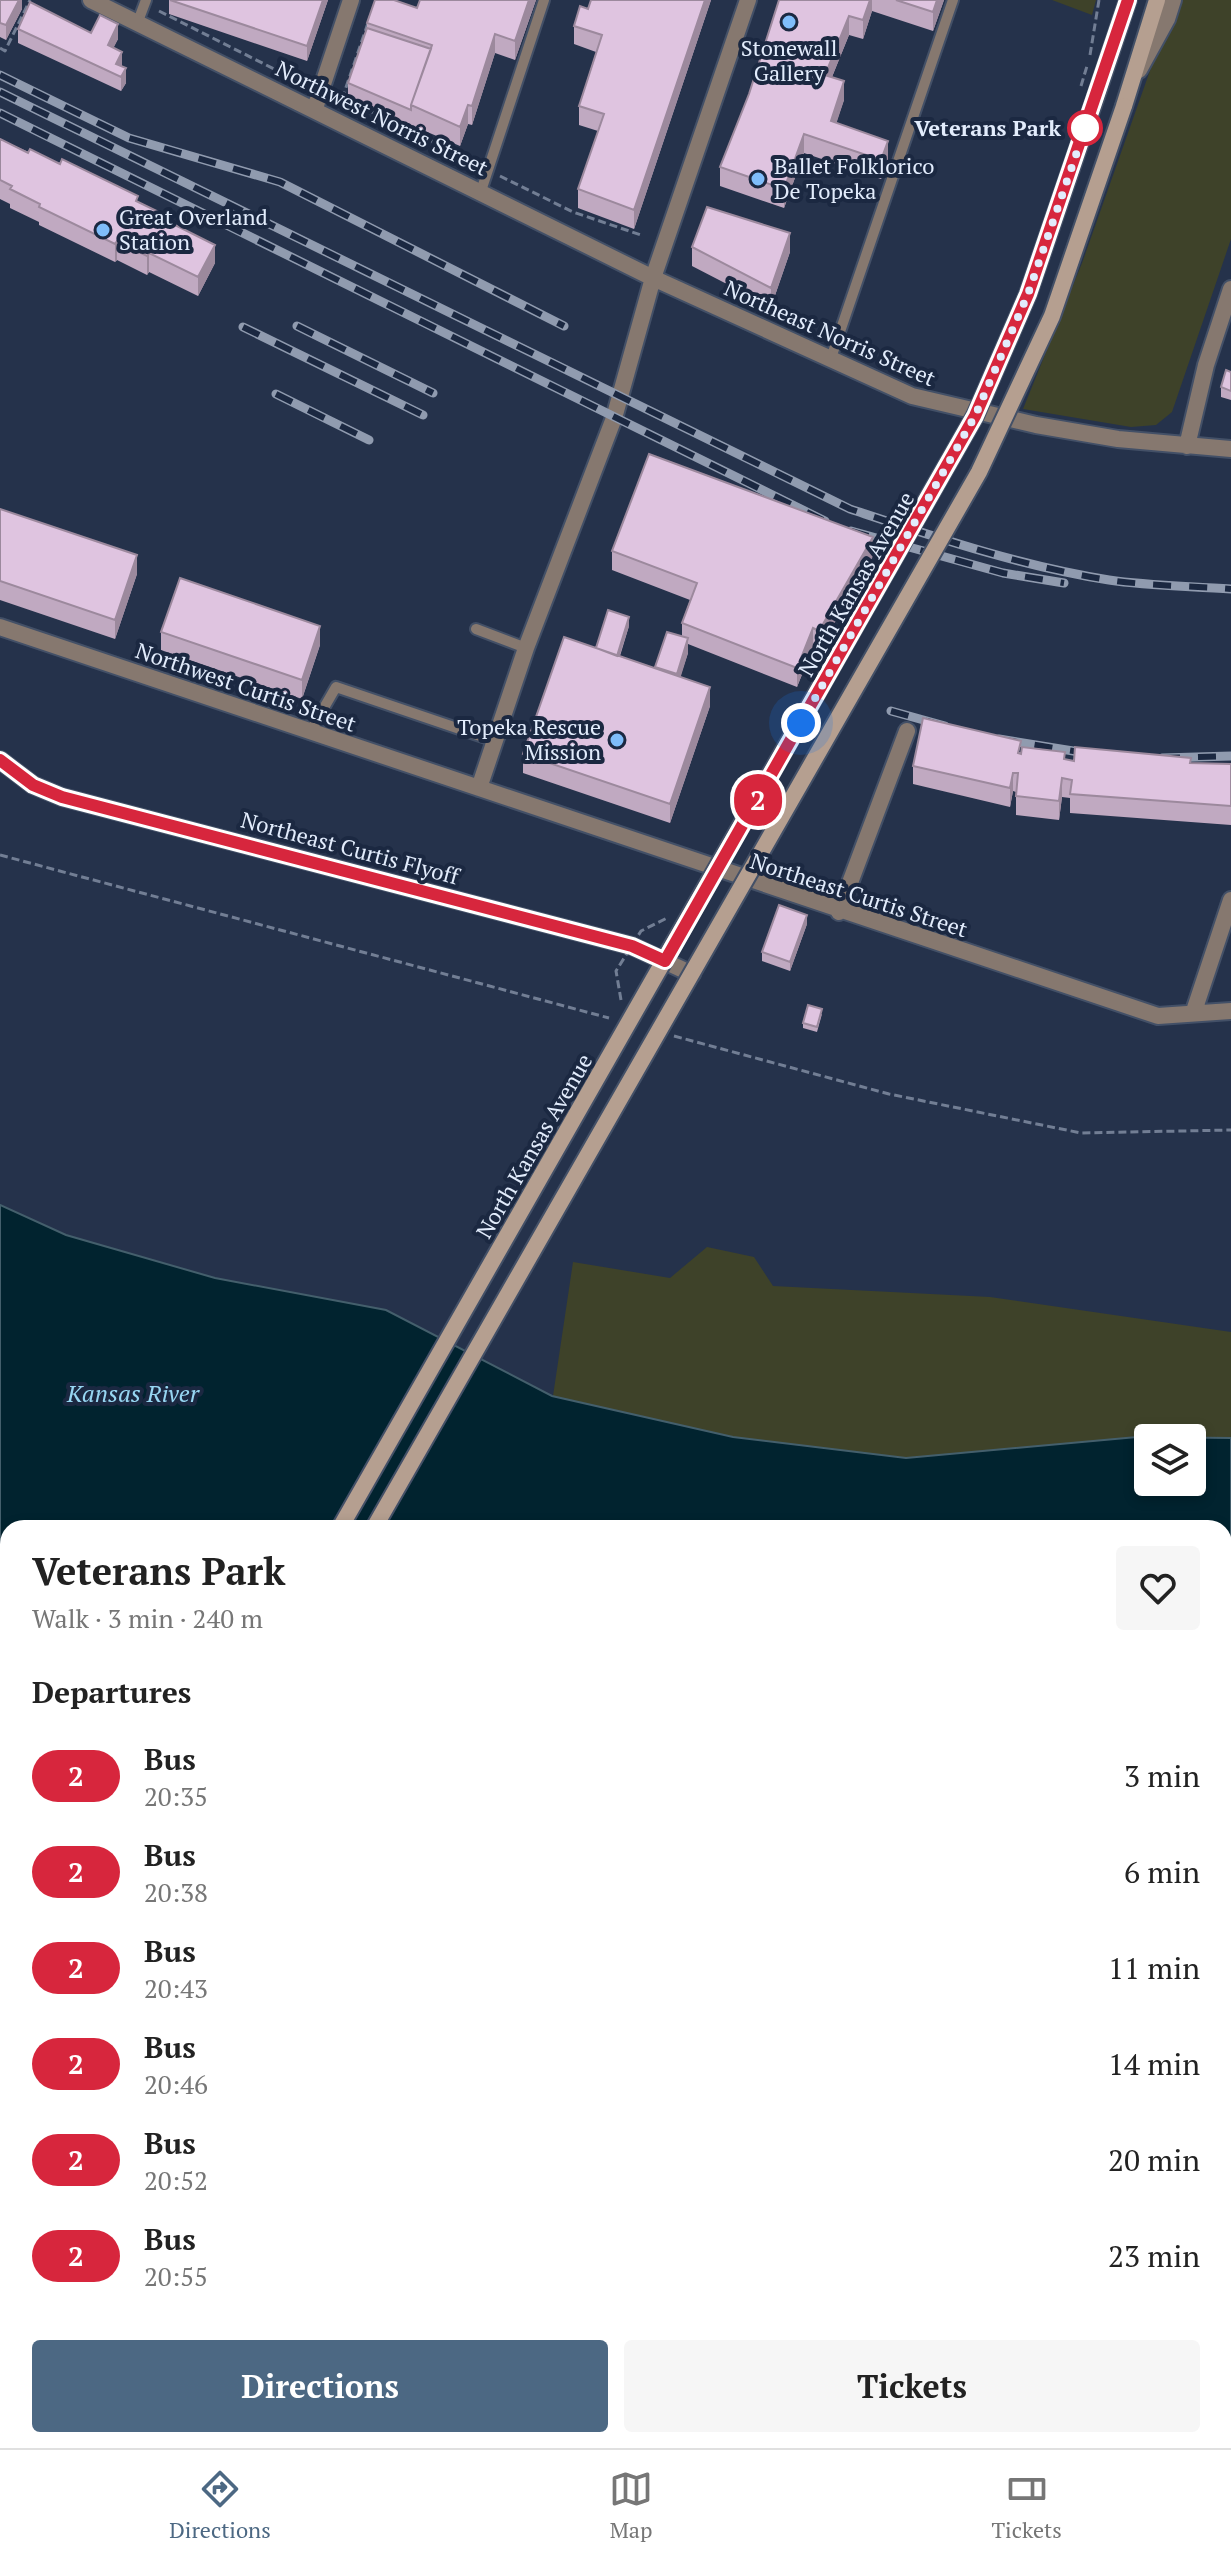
<!DOCTYPE html>
<meta charset="utf-8">
<style>
:root{--surface:#fff;--page:#f6f6f6;--text:#222;--muted:#767676;--line:#e0e0e0;--accent:#4c6883}
body{margin:0;font-family:"PT Serif",serif;background:var(--page);color:var(--text);height:100vh;display:flex;flex-direction:column;font-size:30px;white-space:nowrap}
*{box-sizing:border-box;margin:0}
p{font-size:26px;color:var(--muted)}
.icon{flex:none;width:44px;height:44px;fill:none;stroke:currentColor;stroke-width:2;stroke-linecap:round;stroke-linejoin:round}
.map{position:relative;flex:1;overflow:hidden}
.drawer{position:absolute;left:0px;top:1520px;width:1232px;height:928px;display:flex;flex-direction:column;background:var(--surface);border-radius:24px 24px 0 0;box-shadow:0 4px 12px #0003}
.drawer>*{flex:none}
.badge{padding:0 16px;border-radius:26px;font-size:28px;line-height:52px}
.tools{position:absolute;left:1134px;top:1424px;display:grid;gap:16px}
.tools a{display:grid;place-items:center;width:72px;height:72px;border-radius:8px;background:var(--surface);box-shadow:0 4px 12px #0003;font-size:40px}
.you{position:absolute;width:40px;height:40px;margin:-20px;border:6px solid #fff;border-radius:50%;background:#1a73e8;box-shadow:0 0 0 12px #1a73e833}
.map>.badge{position:absolute;translate:-50% -50%;box-shadow:0 0 0 4px #fff}
h2{padding:0 32px;font-size:30px;line-height:72px}
.round{display:grid;place-items:center;flex:none;width:84px;height:84px;border-radius:8px;background:var(--page)}
.summary{display:flex;align-items:center;justify-content:space-between;height:136px;padding:0 32px}
h1{font-size:38px;font-weight:600;line-height:60px}
.action{display:flex;gap:16px;margin-top:auto;padding:16px 32px}
.action a{flex:1;height:92px;border-radius:8px;background:var(--accent);color:#fff;font-size:32px;font-weight:600;line-height:92px;text-align:center}
.action a+a{background:var(--page);color:var(--text)}
ul{padding:0;list-style:none}
li{display:flex;align-items:center;gap:24px;height:96px;padding:0 32px}
li div{flex:1}
li b{display:block;font-size:30px}
li em{font-style:normal}
li .badge{min-width:88px;font-weight:700;text-align:center}
.dock{display:flex;justify-content:space-around;align-items:center;height:112px;border-top:2px solid var(--line);background:var(--surface);font-size:22px;color:var(--muted)}
.dock a{display:grid;justify-items:center;gap:4px}
.dock .on{color:var(--accent)}
.map>svg:first-child{display:block}
.green{fill:#3e4229}
.water{fill:#01232f;stroke:#445f6c;stroke-width:2;fill-rule:evenodd}
.lines{fill:none;stroke-linecap:round;stroke-linejoin:round}
.service-casing{stroke:#435067;stroke-width:14}
.minor-casing{stroke:#435067;stroke-width:20}
.secondary-casing{stroke:#435067;stroke-width:20}
.path{stroke:#727e94;stroke-width:3;stroke-dasharray:8 4;stroke-linecap:butt}
.service{stroke:#86786f;stroke-width:10}
.minor{stroke:#86786f;stroke-width:16}
.secondary{stroke:#b59f90;stroke-width:16}
.rail-casing{stroke:#909baf;stroke-width:9}
.rail{stroke:#1b2841;stroke-width:6;stroke-dasharray:18;stroke-linecap:butt}
.secondary-bridge-casing{stroke:#435067;stroke-width:20;stroke-linecap:butt}
.path-bridge{stroke:#727e94;stroke-width:3;stroke-dasharray:8 4;stroke-linecap:butt}
.secondary-bridge{stroke:#b59f90;stroke-width:16}
.wall{fill:#c0a9c1}
.shaded-wall{fill:#9c899d}
.building{fill:#dfc4e0;stroke:#9c899d;stroke-width:2}
.line-casing{stroke:#fff;stroke-width:18}
.line{stroke:#d7263d;stroke-width:12}
.walk{stroke:#e2ecfc;stroke-width:8;stroke-dasharray:0 14.4}
.poi-dot{fill:#7fbdfa;stroke:#1b2841;stroke-width:3}
.stop-dot{fill:#fff;stroke:#d7263d;stroke-width:4}
.labels{text-anchor:middle;stroke-width:8;stroke-linejoin:round;paint-order:stroke}
.poi-label{font-size:22px;fill:#e2ecfc;stroke:#1b2841;text-anchor:start}
.street-label{font-size:22px;fill:#e2ecfc;stroke:#1b2841}
.stop-label{font-size:22px;font-weight:bold;fill:#e2ecfc;stroke:#1b2841;text-anchor:end}
.water-label{font-size:24px;font-style:italic;fill:#97d6f2;stroke:#1b2841}
</style>
<div class="map">
<svg width="1231" height="2448" viewBox="0 0 1231 2448">
<rect width="100%" height="100%" fill="#25324b"/>
<!-- green -->
<path class="green" d="M 1052,0 L 1096,0 L 1092,15 Z
M 1182,0 L 1231,0 L 1231,239 L 1172,412 L 1156,425 L 1131,427 L 1023,409 L 1082,263 L 1152,65 L 1171,32 Z
M 707,1247 L 754,1257 L 773,1286 L 990,1297 L 1231,1332 L 1231,1438 L 1137,1437 L 906,1458 L 733,1437 L 553,1396 L 573,1262 L 670,1278 Z"/>
<!-- water -->
<path class="water" d="M 0,1205 L 66,1235 L 215,1278 L 386,1310 L 552,1396 L 733,1437 L 906,1458 L 1137,1437 L 1231,1438 L 1231,1957 L 1224,1956 L 1224,1528 L 8,1528 L 8,1675 L 0,1674 ZM 1148,1438 L 1192,1438 L 1192,1482 L 1148,1482 Z"/>
<g class="lines">
<defs>
<path id="service" d="M 137,24 L 146,0
M 481,191 L 544,0
M 830,361 L 953,0
M 476,629 L 526,648
M 310,732 L 336,687 L 495,741"/>
<path id="minor" d="M 91,0 L 653,278 L 912,396 L 1036,425 L 1118,439 L 1231,449
M 1139,70 L 1167,19 L 1173,0
M 315,108 L 351,0
M 1187,446 L 1206,365 L 1231,289
M 0,627 L 1158,1016 L 1231,1011
M 0,760 L 33,785 L 62,797 L 632,946 L 692,974
M 479,788 L 526,648 L 614,418 L 653,278 L 748,0
M 839,912 L 907,731
M 1194,1011 L 1231,900
M 0,2104 L 8,2083
M 0,2127 L 8,2130
M 0,2370 L 8,2347
M 931,2440 L 955,2448
M 326,2448 L 328,2440
M 706,2448 L 709,2440"/>
<path id="secondary" d="M 1096,96 L 1128,0
M 1124,106 L 1157,0
M 0,2196 L 8,2172
M 0,2289 L 8,2266"/>
</defs>
<!-- service casing -->
<use href="#service" class="service-casing"/>
<!-- minor casing -->
<use href="#minor" class="minor-casing"/>
<!-- secondary casing -->
<use href="#secondary" class="secondary-casing"/>
<!-- path -->
<path class="path" d="M 159,11 L 288,76
M 0,48 L 5,51 L 30,0
M 1090,55 L 1099,0
M 338,98 L 396,122 L 475,164
M 342,99 L 368,23
M 500,176 L 573,212 L 641,235
M 0,855 L 609,1018
M 674,1036 L 889,1094 L 1081,1133 L 1231,1130
M 0,1820 L 8,1823
M 853,2440 L 878,2448
M 1044,2440 L 1068,2448
M 366,2448 L 368,2440"/>
<!-- service -->
<use href="#service" class="service"/>
<!-- minor -->
<use href="#minor" class="minor"/>
<!-- secondary -->
<use href="#secondary" class="secondary"/>
<defs>
<path id="rail" d="M 0,75 L 129,138 L 280,182 L 564,326
M 0,92 L 850,509 C 935,537 1020,566 1109,580 C 1149,586 1191,586 1231,589
M 0,113 L 825,521
M 297,326 L 433,393
M 243,327 L 423,415
M 276,394 L 369,440
M 851,531 L 1003,573 L 1064,583
M 891,711 L 945,726
M 999,739 L 1098,755
M 1162,758 L 1231,756"/>
</defs>
<!-- rail casing -->
<use href="#rail" class="rail-casing"/>
<!-- rail -->
<use href="#rail" class="rail"/>
<defs>
<path id="secondary-bridge" d="M 340,1528 L 975,416 L 1028,294 L 1096,96
M 374,1528 L 979,472 L 1052,316 L 1124,106"/>
</defs>
<!-- secondary-bridge casing -->
<use href="#secondary-bridge" class="secondary-bridge-casing"/>
<!-- path-bridge -->
<path class="path-bridge" d="M 1081,86 L 1087,66
M 621,1000 L 616,971 L 641,931 L 669,917
M 0,2143 L 8,2121"/>
<!-- secondary-bridge -->
<use href="#secondary-bridge" class="secondary-bridge"/>
</g>
<!-- wall -->
<path class="wall" d="M 0,0 L 22,0 L 22,9 L 6,40 L 0,37 Z
M 169,0 L 328,0 L 307,61 L 169,14 Z
M 536,0 L 515,60 L 495,53 L 472,125 L 468,124 L 460,146 L 348,98 L 348,83 L 367,28 L 367,23 L 417,8 Z
M 711,0 L 634,229 L 578,208 L 578,189 L 598,131 L 579,125 L 579,106 L 596,52 L 574,44 L 574,26 L 588,9 Z
M 779,0 L 944,0 L 933,31 L 872,11 L 863,39 L 849,35 L 832,77 L 844,100 L 836,123 L 888,160 L 881,179 L 804,153 L 784,208 L 720,186 L 720,167 L 749,94 Z
M 18,29 L 91,33 L 118,39 L 113,48 L 122,67 L 126,83 L 121,91 L 18,43 Z
M 0,139 L 138,202 L 167,221 L 215,263 L 198,296 L 149,272 L 147,275 L 117,260 L 115,262 L 39,225 L 39,222 L 10,208 L 10,204 L 0,199 Z
M 692,247 L 790,252 L 771,307 L 692,266 Z
M 1231,372 L 1231,400 L 1221,397 L 1221,387 Z
M 0,509 L 137,574 L 115,639 L 0,600 Z
M 612,551 L 873,556 L 819,650 L 813,647 L 797,687 L 688,644 L 688,653 L 680,677 L 710,706 L 670,823 L 523,773 L 523,754 L 596,648 L 629,626 L 620,656 L 655,668 L 682,636 L 682,623 L 690,600 L 612,570 Z
M 161,632 L 320,645 L 302,699 L 161,650 Z
M 1021,752 L 1074,761 L 1231,764 L 1231,825 L 1070,813 L 1070,798 L 1062,797 L 1059,820 L 1016,815 L 1016,792 L 1013,791 L 1010,807 L 913,784 L 913,766 Z
M 807,924 L 790,971 L 762,961 L 762,952 Z
M 822,1014 L 817,1032 L 803,1028 L 803,1023 Z
M 1224,2083 L 1231,2085 L 1231,2372 L 1224,2370 Z"/>
<!-- shaded-wall -->
<path class="shaded-wall" d="M 19,0 L 22,0 L 22,9 L 6,40 L 6,25 Z
M 323,0 L 328,0 L 307,61 L 307,46 Z
M 529,0 L 536,0 L 515,60 L 515,41 Z
M 705,0 L 711,0 L 634,229 L 634,210 Z
M 870,0 L 872,0 L 872,11 L 863,39 L 863,20 Z
M 937,0 L 944,0 L 933,31 L 933,12 Z
M 849,16 L 849,35 L 825,94 L 825,75 Z
M 118,24 L 118,39 L 108,59 L 108,45 Z
M 495,34 L 495,53 L 472,125 L 472,106 Z
M 122,52 L 122,66 L 116,64 Z
M 126,68 L 126,83 L 121,91 L 121,77 Z
M 844,81 L 844,100 L 831,140 L 831,121 Z
M 468,105 L 468,124 L 460,146 L 460,127 Z
M 804,134 L 804,153 L 784,208 L 784,189 Z
M 888,141 L 888,160 L 881,179 L 881,160 Z
M 790,233 L 790,252 L 771,307 L 771,288 Z
M 117,241 L 117,260 L 115,262 L 115,244 Z
M 215,245 L 215,263 L 198,296 L 198,277 Z
M 149,253 L 149,272 L 147,275 L 147,256 Z
M 873,537 L 873,556 L 819,650 L 819,631 Z
M 137,555 L 137,574 L 115,639 L 115,620 Z
M 629,617 L 629,626 L 616,667 L 616,658 Z
M 320,626 L 320,645 L 302,699 L 302,680 Z
M 813,628 L 813,647 L 797,687 L 797,668 Z
M 688,638 L 688,653 L 677,689 L 677,674 Z
M 710,687 L 710,706 L 670,823 L 670,804 Z
M 1013,773 L 1013,791 L 1010,807 L 1010,788 Z
M 1062,778 L 1062,797 L 1059,820 L 1059,801 Z
M 807,915 L 807,924 L 790,971 L 790,962 Z
M 117,2440 L 124,2440 L 121,2448 L 115,2448 Z"/>
<!-- building -->
<path class="building" d="M 0,0 L 19,0 L 6,25 L 0,23 Z
M 170,0 L 323,0 L 307,46 Z
M 375,0 L 394,0 L 417,8 L 420,0 L 529,0 L 515,41 L 495,34 L 472,106 L 468,105 L 460,127 L 411,105 L 432,45 L 367,23 Z
M 591,0 L 705,0 L 634,210 L 578,189 L 604,114 L 579,106 L 602,35 L 574,26 L 580,6 L 588,9 Z
M 779,0 L 870,0 L 863,20 L 849,16 L 825,75 L 844,81 L 831,121 L 888,141 L 881,160 L 804,134 L 784,189 L 720,167 L 749,94 Z
M 896,0 L 937,0 L 933,12 Z
M 30,2 L 91,33 L 100,15 L 118,24 L 108,45 L 122,52 L 116,64 L 126,68 L 121,77 L 18,29 Z
M 367,28 L 431,49 L 411,105 L 411,110 L 348,83 Z
M 0,139 L 28,153 L 30,149 L 60,164 L 62,159 L 138,196 L 136,201 L 167,216 L 165,220 L 215,245 L 198,277 L 149,253 L 147,256 L 117,241 L 115,244 L 39,207 L 40,204 L 10,189 L 12,186 L 0,180 Z
M 707,207 L 790,233 L 771,288 L 692,247 Z
M 1226,370 L 1231,372 L 1231,391 L 1221,387 Z
M 649,454 L 873,537 L 819,631 L 813,628 L 797,668 L 682,623 L 697,583 L 612,551 Z
M 0,509 L 137,555 L 115,620 L 0,581 Z
M 180,578 L 320,626 L 302,680 L 161,632 Z
M 608,610 L 629,617 L 617,656 L 596,648 Z
M 667,632 L 688,638 L 677,674 L 655,667 Z
M 564,637 L 710,687 L 670,804 L 523,754 Z
M 923,718 L 1021,741 L 1018,753 L 1021,754 L 1022,747 L 1065,752 L 1064,759 L 1074,761 L 1075,747 L 1191,758 L 1190,763 L 1231,764 L 1231,806 L 1070,794 L 1072,780 L 1062,778 L 1059,801 L 1016,796 L 1018,773 L 1013,773 L 1010,788 L 913,766 Z
M 779,905 L 807,915 L 790,962 L 762,952 Z
M 808,1005 L 822,1009 L 817,1027 L 803,1023 Z
M 1224,2083 L 1231,2085 L 1231,2353 L 1224,2351 Z
M 59,2440 L 117,2440 L 115,2448 L 56,2448 Z
M 196,2440 L 223,2440 L 248,2448 L 194,2448 Z
M 0,2442 L 18,2448 L 0,2448 Z"/>
<g class="lines">
<defs>
<path id="line" d="M 0,760 L 33,785 L 62,797 L 632,946 L 665,961 L 975,416 L 1028,294 L 1128,0"/>
</defs>
<!-- line casing -->
<use href="#line" class="line-casing"/>
<!-- line -->
<use href="#line" class="line"/>
<!-- walk -->
<path class="walk" d="M 801,723 L 975,416 L 1028,294 L 1087,123 L 1085,128"/>
</g>
<!-- markers -->
<g class="poi-dot">
<circle cx="789" cy="22" r="8"/>
<circle cx="758" cy="179" r="8"/>
<circle cx="103" cy="230" r="8"/>
<circle cx="617" cy="740" r="8"/>
</g>
<circle class="stop-dot" cx="1085" cy="128" r="16"/>
<g class="labels">
<!-- poi labels -->
<g class="poi-label">
<text x="789" y="56" text-anchor="middle">Stonewall<tspan x="789" dy="25">Gallery</tspan></text>
<text x="774" y="174">Ballet Folklorico<tspan x="774" dy="25">De Topeka</tspan></text>
<text x="119" y="225">Great Overland<tspan x="119" dy="25">Station</tspan></text>
<text x="601" y="735" text-anchor="end">Topeka Rescue<tspan x="601" dy="25">Mission</tspan></text>
</g>
<!-- street labels -->
<g class="street-label">
<text transform="translate(382 118) rotate(26)" y="8">Northwest Norris Street</text>
<text transform="translate(830 333) rotate(24)" y="8">Northeast Norris Street</text>
<text transform="translate(856 584) rotate(-60)" y="8">North Kansas Avenue</text>
<text transform="translate(246 687) rotate(19)" y="8">Northwest Curtis Street</text>
<text transform="translate(350 848) rotate(15)" y="8">Northeast Curtis Flyoff</text>
<text transform="translate(859 895) rotate(18)" y="8">Northeast Curtis Street</text>
<text transform="translate(534 1146) rotate(-60)" y="8">North Kansas Avenue</text>
</g>
<!-- stop labels -->
<g class="stop-label">
<text x="1061" y="136">Veterans Park</text>
</g>
<!-- water labels -->
<g class="water-label">
<text x="133" y="1402">Kansas River</text>
</g>
</g>
</svg>
<div class="tools">
<a><svg class="icon" aria-label="layers" viewBox="0 0 24 24"><path d="M12 4l9 5-9 5-9-5zM3 14l9 5 9-5"/></svg></a>
</div>
<div class="you" style="left:801px;top:723px"></div>
<b class="badge" style="left:758px;top:800px;background:#d7263d;color:#fff">2</b>
<section class="drawer">
<div class="summary"><div><h1>Veterans Park</h1><p>Walk · 3 min · 240 m</p></div><a class="round"><svg class="icon" aria-label="heart" viewBox="0 0 24 24"><path d="M12 20l-8-8c-3-5 5-10 8-4 3-6 11-1 8 4z"/></svg></a></div>
<h2>Departures</h2>
<ul>
<li><span class="badge" style="background:#d7263d;color:#fff">2</span><div><b>Bus</b><p>20:35</p></div><em>3 min</em></li>
<li><span class="badge" style="background:#d7263d;color:#fff">2</span><div><b>Bus</b><p>20:38</p></div><em>6 min</em></li>
<li><span class="badge" style="background:#d7263d;color:#fff">2</span><div><b>Bus</b><p>20:43</p></div><em>11 min</em></li>
<li><span class="badge" style="background:#d7263d;color:#fff">2</span><div><b>Bus</b><p>20:46</p></div><em>14 min</em></li>
<li><span class="badge" style="background:#d7263d;color:#fff">2</span><div><b>Bus</b><p>20:52</p></div><em>20 min</em></li>
<li><span class="badge" style="background:#d7263d;color:#fff">2</span><div><b>Bus</b><p>20:55</p></div><em>23 min</em></li>
</ul>
<div class="action"><a>Directions</a><a>Tickets</a></div>
</section>
</div>
<nav class="dock">
<a class="on"><svg class="icon" aria-label="directions" viewBox="0 0 24 24"><path d="M12 3l9 9-9 9-9-9zM9 14v-3h6M13 9l2 2-2 2"/></svg>Directions</a>
<a><svg class="icon" aria-label="map" viewBox="0 0 24 24"><path d="M3 6l6-2 6 2 6-2v14l-6 2-6-2-6 2zM9 4v14M15 6v14"/></svg>Map</a>
<a><svg class="icon" aria-label="tickets" viewBox="0 0 24 24"><path d="M3 7h18v10H3zM15 7v10"/></svg>Tickets</a>
</nav>
